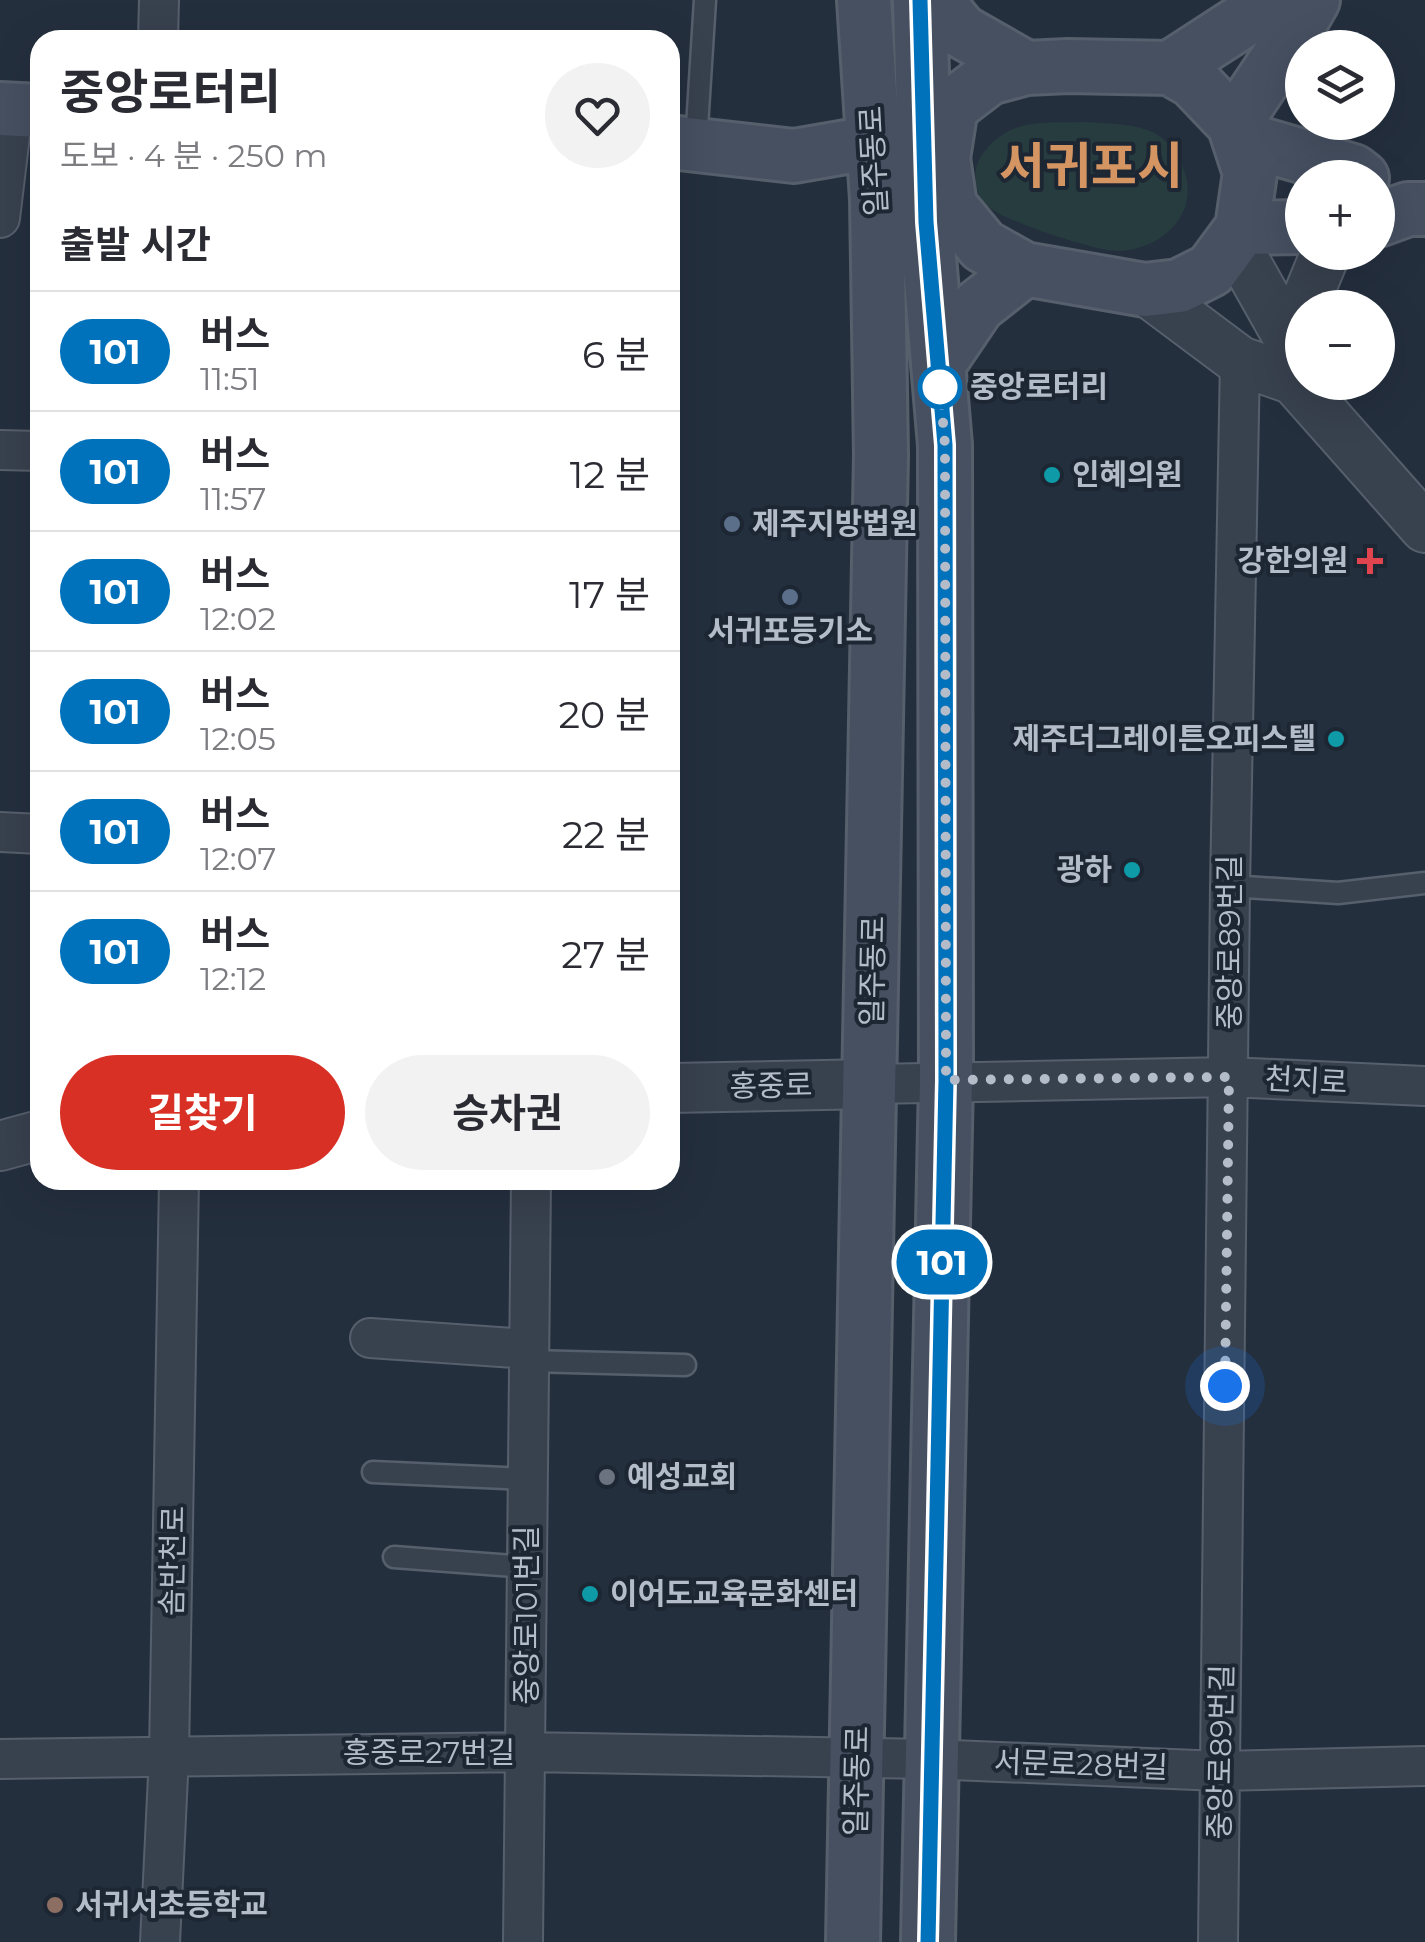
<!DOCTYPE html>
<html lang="ko">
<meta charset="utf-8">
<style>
:root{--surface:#fff;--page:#f2f2f3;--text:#2b2b33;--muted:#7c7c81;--line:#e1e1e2;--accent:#d93025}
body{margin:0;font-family:Montserrat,"Noto Sans KR",sans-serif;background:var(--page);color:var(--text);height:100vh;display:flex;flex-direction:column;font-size:38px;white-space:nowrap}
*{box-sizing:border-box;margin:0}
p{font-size:32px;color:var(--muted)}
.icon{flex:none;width:55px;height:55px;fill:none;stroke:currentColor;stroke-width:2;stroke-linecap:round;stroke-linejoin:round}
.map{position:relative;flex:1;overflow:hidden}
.details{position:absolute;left:30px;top:30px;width:650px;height:1160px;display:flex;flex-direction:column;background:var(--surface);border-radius:30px;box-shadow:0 10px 40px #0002}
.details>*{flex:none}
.badge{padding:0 20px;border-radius:32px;font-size:35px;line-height:65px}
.buttons{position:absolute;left:1285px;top:30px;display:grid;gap:20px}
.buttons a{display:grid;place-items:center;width:110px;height:110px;border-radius:50%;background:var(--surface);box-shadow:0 10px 40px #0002;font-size:50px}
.you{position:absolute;width:50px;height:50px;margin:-25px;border:8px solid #fff;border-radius:50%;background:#1a73e8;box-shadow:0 0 0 15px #1a73e833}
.map>.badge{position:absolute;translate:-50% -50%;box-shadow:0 0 0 5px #fff}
h2{padding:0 30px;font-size:38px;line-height:90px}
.round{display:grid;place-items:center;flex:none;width:105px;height:105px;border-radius:52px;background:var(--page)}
.headline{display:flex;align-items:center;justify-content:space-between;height:170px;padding:0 30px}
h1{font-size:48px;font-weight:700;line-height:75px}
.button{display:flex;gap:20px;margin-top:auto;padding:20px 30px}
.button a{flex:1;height:115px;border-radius:60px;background:var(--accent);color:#fff;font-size:40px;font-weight:700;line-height:115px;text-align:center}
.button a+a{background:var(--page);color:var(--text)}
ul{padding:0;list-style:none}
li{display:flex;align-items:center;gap:30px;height:120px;padding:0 30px;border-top:2px solid var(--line)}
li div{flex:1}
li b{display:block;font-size:38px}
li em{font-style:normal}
li .badge{min-width:110px;font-weight:700;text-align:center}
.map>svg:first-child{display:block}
.green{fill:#263c3f}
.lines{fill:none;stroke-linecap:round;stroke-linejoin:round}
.service-casing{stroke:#565f6c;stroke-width:25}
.minor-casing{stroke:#565f6c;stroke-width:42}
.tertiary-casing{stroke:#565f6c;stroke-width:52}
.secondary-casing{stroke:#565f6c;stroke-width:58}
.service{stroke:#38414e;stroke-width:20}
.minor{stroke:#38414e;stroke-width:38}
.tertiary{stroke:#38414e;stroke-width:48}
.secondary{stroke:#465061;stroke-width:52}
.line-casing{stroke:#fff;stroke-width:22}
.line{stroke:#0072bc;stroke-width:15}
.walk{stroke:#b4bcc9;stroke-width:10;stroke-dasharray:0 18}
.stop-dot{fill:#fff;stroke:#0072bc;stroke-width:5}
.culture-dot{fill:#0f9aa8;stroke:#1d2633;stroke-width:4}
.service-dot{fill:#5c6f8a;stroke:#1d2633;stroke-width:4}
.health-dot{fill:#e0444e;stroke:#1d2633;stroke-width:4}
.worship-dot{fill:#6b7280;stroke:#1d2633;stroke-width:4}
.education-dot{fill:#8d6e63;stroke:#1d2633;stroke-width:4}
.labels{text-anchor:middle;stroke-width:8;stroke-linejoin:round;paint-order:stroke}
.street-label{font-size:30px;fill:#b4bcc9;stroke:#1d2633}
.stop-label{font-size:30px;font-weight:bold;fill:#b4bcc9;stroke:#1d2633;text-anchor:start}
.poi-label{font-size:30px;font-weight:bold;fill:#b4bcc9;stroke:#1d2633;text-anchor:start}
.town-label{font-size:50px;font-weight:bold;fill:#d59563;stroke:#1d2633}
</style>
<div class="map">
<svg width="1425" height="1942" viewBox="0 0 1425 1942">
<rect width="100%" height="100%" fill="#242f3e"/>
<!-- green -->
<path class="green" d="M 1085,122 C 1130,125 1169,122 1185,173 C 1199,217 1158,251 1116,251 C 1096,251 1000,220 986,205 C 974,193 972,170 981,156 C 1008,117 1043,123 1085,122 Z"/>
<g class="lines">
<defs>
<path id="service" d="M 696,143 L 705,0
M 1230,886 L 1338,893 L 1425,883
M 529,1361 L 685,1365
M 373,1472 L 528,1479
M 394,1557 L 527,1567"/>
<path id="minor" d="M 158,40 L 159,0
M 0,218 L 13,110
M 0,450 L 40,451
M 0,832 L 40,834
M 872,1084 L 1229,1077 L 1425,1086
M 370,1338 L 529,1349
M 0,1759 L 526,1752 L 929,1759 L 1220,1771 L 1425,1766
M 160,1942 L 169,1755 L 179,1180
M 523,1942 L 531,1180
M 1218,1942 L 1230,886 L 1240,361"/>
<path id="tertiary" d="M 1233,240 L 1291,343 L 1294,380 L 1425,528
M 1145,290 L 1240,361 L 1294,380
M 1303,308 L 1326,252
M 670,1088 L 872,1084
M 0,1146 L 40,1135"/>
<path id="secondary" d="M 920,0 L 926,222 L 945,445 L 946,1080 L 928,1942
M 936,0 L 961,31 L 1026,68
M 1068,66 L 1170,68 L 1193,81 L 1234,124 L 1250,173 L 1242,228 L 1211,270 L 1179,286 L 1145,290 L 1024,269 L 983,246 L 950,206 L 943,158 L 951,107 L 989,78 L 1026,68 Z
M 1170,68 L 1275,0
M 0,109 L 40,111
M 1234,124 L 1292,37 L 1313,0
M 1240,138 L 1353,171 L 1362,178
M 670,142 L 794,156 L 898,138 L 906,133
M 1378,220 L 1408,209 L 1425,209
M 1242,228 L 1302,227
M 938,365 L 978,306 L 1025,269
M 853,1942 L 881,455 L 877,199 L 864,0"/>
</defs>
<!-- service casing -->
<use href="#service" class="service-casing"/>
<!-- minor casing -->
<use href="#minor" class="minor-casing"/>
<!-- tertiary casing -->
<use href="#tertiary" class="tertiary-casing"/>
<!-- secondary casing -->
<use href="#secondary" class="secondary-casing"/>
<!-- service -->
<use href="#service" class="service"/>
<!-- minor -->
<use href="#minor" class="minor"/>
<!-- tertiary -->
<use href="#tertiary" class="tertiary"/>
<!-- secondary -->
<use href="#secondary" class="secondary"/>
</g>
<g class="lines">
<defs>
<path id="line" d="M 920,0 L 926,222 L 945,445 L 946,1080 L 928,1942"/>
</defs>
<!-- line casing -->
<use href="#line" class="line-casing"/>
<!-- line -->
<use href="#line" class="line"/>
<!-- walk -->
<path class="walk" d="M 940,387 L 945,445 L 946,1080 L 1229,1077 L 1225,1386"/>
</g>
<!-- markers -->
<circle class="stop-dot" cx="940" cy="387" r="20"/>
<g class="culture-dot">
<circle cx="1052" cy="475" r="10"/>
<circle cx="1336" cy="739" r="10"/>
<circle cx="1132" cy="870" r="10"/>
<circle cx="590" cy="1594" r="10"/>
</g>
<g class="service-dot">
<circle cx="732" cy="524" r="10"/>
<circle cx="790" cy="597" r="10"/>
</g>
<path class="health-dot" d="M1365 546h10v10h10v10h-10v10h-10v-10h-10v-10h10z"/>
<circle class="worship-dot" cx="607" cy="1477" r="10"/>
<circle class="education-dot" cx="55" cy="1905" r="10"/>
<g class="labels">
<!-- street labels -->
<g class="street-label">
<text transform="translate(874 161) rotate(-93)" y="10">일주동로</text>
<text transform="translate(1230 942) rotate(-90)" y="10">중앙로89번길</text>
<text transform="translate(873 971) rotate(-89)" y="10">일주동로</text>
<text transform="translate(1306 1081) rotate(3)" y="10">천지로</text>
<text transform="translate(771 1086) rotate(-1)" y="10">홍중로</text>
<text transform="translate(173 1561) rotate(-89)" y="10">솜반천로</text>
<text transform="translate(527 1615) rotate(-90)" y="10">중앙로101번길</text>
<text transform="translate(1221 1752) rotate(-89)" y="10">중앙로89번길</text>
<text x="429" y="1763">홍중로27번길</text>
<text transform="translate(1081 1765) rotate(2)" y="10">서문로28번길</text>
<text transform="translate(857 1781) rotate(-89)" y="10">일주동로</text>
</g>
<!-- stop labels -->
<g class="stop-label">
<text x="970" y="397">중앙로터리</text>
</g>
<!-- poi labels -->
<g class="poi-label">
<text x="1072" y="485">인혜의원</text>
<text x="752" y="534">제주지방법원</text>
<text x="1348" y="571" text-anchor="end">강한의원</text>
<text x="790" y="641" text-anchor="middle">서귀포등기소</text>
<text x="1316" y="749" text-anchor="end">제주더그레이튼오피스텔</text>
<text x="1112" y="880" text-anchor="end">광하</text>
<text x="627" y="1487">예성교회</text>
<text x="610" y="1604">이어도교육문화센터</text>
<text x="75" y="1915">서귀서초등학교</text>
</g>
<!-- town labels -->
<g class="town-label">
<text x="1091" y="184">서귀포시</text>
</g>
</g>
</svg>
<div class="buttons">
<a><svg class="icon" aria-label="layers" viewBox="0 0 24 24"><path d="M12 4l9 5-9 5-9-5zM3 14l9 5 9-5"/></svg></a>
<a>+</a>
<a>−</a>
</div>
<div class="you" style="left:1225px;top:1386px"></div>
<b class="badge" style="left:942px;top:1262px;background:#0072bc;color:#fff">101</b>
<section class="details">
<div class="headline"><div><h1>중앙로터리</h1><p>도보 · 4 분 · 250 m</p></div><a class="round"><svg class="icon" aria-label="heart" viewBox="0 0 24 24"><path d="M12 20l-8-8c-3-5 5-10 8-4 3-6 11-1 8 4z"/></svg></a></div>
<h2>출발 시간</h2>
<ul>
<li><span class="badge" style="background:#0072bc;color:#fff">101</span><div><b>버스</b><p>11:51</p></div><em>6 분</em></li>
<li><span class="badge" style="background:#0072bc;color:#fff">101</span><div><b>버스</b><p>11:57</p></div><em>12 분</em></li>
<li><span class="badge" style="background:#0072bc;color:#fff">101</span><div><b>버스</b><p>12:02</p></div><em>17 분</em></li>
<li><span class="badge" style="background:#0072bc;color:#fff">101</span><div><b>버스</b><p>12:05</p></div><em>20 분</em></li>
<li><span class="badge" style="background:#0072bc;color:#fff">101</span><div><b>버스</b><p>12:07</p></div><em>22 분</em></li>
<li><span class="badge" style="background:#0072bc;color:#fff">101</span><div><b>버스</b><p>12:12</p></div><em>27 분</em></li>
</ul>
<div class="button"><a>길찾기</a><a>승차권</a></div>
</section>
</div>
